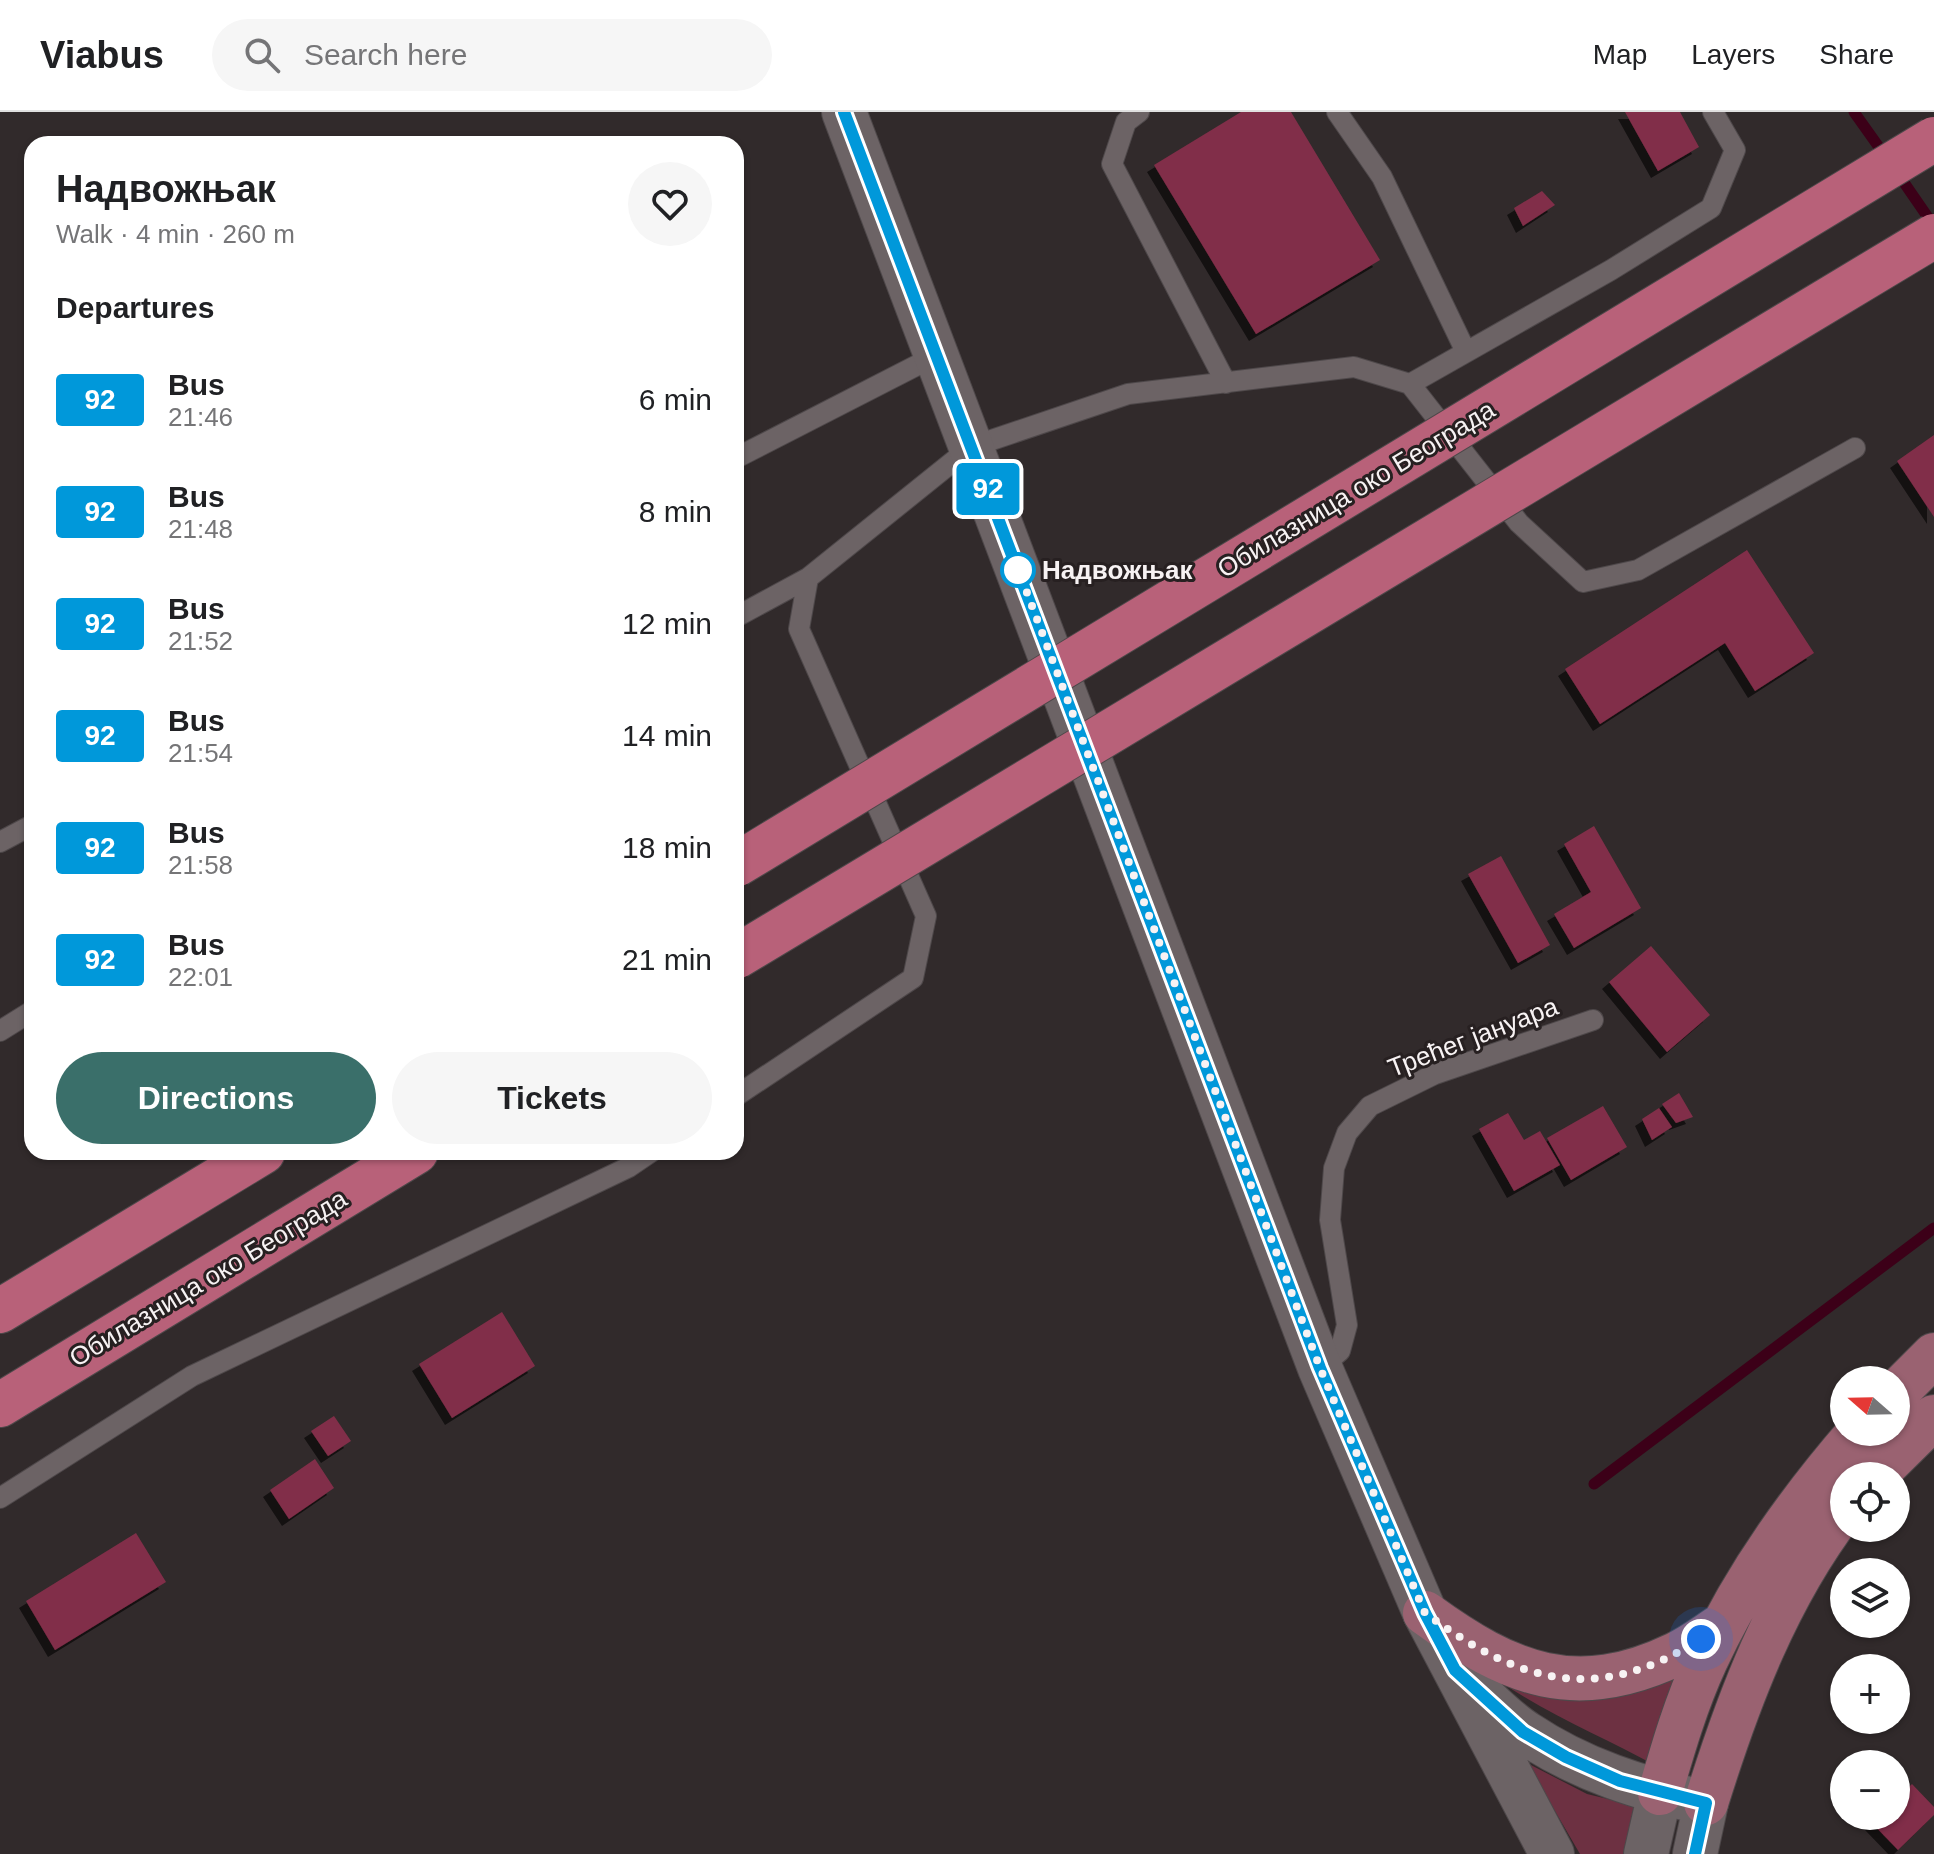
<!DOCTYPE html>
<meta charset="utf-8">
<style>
:root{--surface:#fff;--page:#f6f6f6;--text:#202124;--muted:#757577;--line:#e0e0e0;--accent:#3a6f6a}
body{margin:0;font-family:Helvetica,sans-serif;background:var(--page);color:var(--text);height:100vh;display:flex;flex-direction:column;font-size:30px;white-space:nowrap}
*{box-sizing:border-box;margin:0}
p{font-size:26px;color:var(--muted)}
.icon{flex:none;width:44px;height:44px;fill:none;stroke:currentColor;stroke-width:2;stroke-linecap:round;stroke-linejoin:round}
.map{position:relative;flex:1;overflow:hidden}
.side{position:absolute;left:24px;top:24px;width:720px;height:1024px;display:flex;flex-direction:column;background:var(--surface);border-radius:24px;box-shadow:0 2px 6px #0004}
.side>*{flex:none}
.badge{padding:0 16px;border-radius:6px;font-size:28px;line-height:52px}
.needle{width:52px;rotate:290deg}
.fabs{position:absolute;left:1830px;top:1254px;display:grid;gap:16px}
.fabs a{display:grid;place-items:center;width:80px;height:80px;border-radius:50%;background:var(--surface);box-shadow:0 2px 6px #0004;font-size:40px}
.you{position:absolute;width:40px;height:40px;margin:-20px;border:6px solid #fff;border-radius:50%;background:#1a73e8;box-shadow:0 0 0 12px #1a73e833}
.map>.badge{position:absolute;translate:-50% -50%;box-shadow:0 0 0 4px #fff}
h2{padding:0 32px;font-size:30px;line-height:72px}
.round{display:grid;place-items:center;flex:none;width:84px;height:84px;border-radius:42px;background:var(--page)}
.head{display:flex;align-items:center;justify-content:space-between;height:136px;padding:0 32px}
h1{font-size:38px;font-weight:600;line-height:60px}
.cta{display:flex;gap:16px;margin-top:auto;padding:16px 32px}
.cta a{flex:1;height:92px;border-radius:48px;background:var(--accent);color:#fff;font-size:32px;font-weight:600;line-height:92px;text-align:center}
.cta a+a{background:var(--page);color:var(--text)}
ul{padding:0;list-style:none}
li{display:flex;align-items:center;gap:24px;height:112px;padding:0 32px}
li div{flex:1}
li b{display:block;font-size:30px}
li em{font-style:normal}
li .badge{min-width:88px;font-weight:700;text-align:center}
header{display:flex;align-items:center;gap:48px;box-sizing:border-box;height:112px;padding:0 40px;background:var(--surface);border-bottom:2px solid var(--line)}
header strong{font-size:38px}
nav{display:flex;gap:44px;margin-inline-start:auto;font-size:28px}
.search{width:560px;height:72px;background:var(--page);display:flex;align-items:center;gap:20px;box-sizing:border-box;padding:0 28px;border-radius:44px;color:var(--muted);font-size:30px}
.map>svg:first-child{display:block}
.green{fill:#6d3142}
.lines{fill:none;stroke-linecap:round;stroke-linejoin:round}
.stream{stroke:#3c0018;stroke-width:11}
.building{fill:#812e48;filter:url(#shadow)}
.service-casing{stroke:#4e484a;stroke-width:22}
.tertiary-casing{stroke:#4e484a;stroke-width:46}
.primary-casing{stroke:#4e484a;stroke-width:46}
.motorway-casing{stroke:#4e484a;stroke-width:46}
.service{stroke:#6c6365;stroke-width:20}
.tertiary{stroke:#6c6365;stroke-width:44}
.primary{stroke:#9a6271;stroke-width:44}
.motorway{stroke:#b86179;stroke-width:44}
.motorway-bridge-casing{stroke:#4e484a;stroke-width:46;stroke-linecap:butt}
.motorway-bridge{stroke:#b86179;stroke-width:44}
.line-casing{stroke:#fff;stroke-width:18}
.line{stroke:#0098da;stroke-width:12}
.walk{stroke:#f7f2f3;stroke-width:8;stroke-dasharray:0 14.4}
.stop-dot{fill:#fff;stroke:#0098da;stroke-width:4}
.labels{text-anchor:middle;stroke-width:6;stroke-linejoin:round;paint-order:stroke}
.street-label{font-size:26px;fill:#f7f2f3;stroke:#272021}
.stop-label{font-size:26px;font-weight:bold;fill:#f7f2f3;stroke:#272021;text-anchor:start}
</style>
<header>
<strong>Viabus</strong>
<div class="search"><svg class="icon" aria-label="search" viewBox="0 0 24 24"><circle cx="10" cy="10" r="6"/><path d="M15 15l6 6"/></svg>Search here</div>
<nav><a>Map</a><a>Layers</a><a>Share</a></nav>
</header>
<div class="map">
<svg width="1934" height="1742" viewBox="0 0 1934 1742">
<defs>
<filter id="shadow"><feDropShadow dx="-7" dy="7" stdDeviation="0" flood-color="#0009"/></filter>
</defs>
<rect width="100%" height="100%" fill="#312a2b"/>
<!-- green -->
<path class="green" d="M 1698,1548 L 1658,1655 C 1606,1626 1550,1604 1501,1570 Z
M 1527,1651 L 1587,1682 L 1641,1695 L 1636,1742 L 1580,1742 Z"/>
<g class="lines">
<!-- stream -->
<path class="stream" d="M 1854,0 L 1886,45
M 1896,59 L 1934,114
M 1594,1372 L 1934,1116"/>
</g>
<!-- building -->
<path class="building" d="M 1241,0 L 1291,0 L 1380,148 L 1256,222 L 1154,53 Z
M 1625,0 L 1680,0 L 1699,35 L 1658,59 Z
M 1542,79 L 1555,93 L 1523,114 L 1514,96 Z
M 1934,323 L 1934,405 L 1897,349 Z
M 1747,438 L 1814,541 L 1755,579 L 1725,531 L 1600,612 L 1565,557 Z
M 1594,714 L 1641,796 L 1574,836 L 1554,802 L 1591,780 L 1564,732 Z
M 1501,744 L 1550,833 L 1518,851 L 1468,762 Z
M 1651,834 L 1710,903 L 1667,940 L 1609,870 Z
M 1679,981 L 1693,1005 L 1676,1011 L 1662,992 Z
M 1603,994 L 1627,1035 L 1571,1068 L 1547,1026 Z
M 1659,996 L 1672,1015 L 1652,1028 L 1642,1007 Z
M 1508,1001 L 1524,1028 L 1540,1019 L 1560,1053 L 1514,1079 L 1479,1017 Z
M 502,1200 L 535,1254 L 452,1306 L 419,1252 Z
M 334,1304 L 351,1329 L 328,1344 L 311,1319 Z
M 315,1347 L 334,1376 L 289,1407 L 270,1378 Z
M 136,1421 L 166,1470 L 55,1538 L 26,1489 Z
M 1912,1672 L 1934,1695 L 1934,1703 L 1898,1738 L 1872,1711 L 1879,1704 L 1896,1704 L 1896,1687 Z"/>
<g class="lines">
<defs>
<path id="service" d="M 1139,0 L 1126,10 L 1112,52 L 1226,271
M 1337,0 L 1382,65 L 1466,240
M 1410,272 L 1519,411 L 1583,470 L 1638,458 L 1855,336
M 736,346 L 937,243
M 736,505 L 808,466 L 971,335 L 1128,282 L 1354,255 L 1410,272 L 1611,158 L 1711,96 L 1735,38 L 1713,0
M 0,730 L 32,713
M 0,919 L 32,899
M 736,984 L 913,866 L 926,804 L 799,517 L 808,466
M 1320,1256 L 1340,1239 L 1347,1213 L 1330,1108 L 1334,1056 L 1347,1021 L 1370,994 L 1435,962 L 1593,908
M 0,1386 L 192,1264 L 629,1055 L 651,1040"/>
<path id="tertiary" d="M 844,0 L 1320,1256 L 1425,1501 L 1552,1742
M 1474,1576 C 1490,1591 1507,1609 1526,1621 C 1581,1658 1642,1677 1706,1691 L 1695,1742
M 1646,1742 L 1660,1681"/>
<path id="primary" d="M 1896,1281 L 1934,1243
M 1874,1364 L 1934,1305
M 1425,1501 C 1510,1563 1576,1590 1676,1542 C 1693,1534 1708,1522 1724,1512
M 1660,1681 C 1673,1636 1686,1591 1706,1548 C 1745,1464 1798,1390 1859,1320
M 1706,1691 C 1738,1588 1777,1484 1844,1397"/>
<path id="motorway" d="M 0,1199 L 263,1040
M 0,1293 L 416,1040"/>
</defs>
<!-- service casing -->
<use href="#service" class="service-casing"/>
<!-- tertiary casing -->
<use href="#tertiary" class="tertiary-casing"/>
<!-- primary casing -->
<use href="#primary" class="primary-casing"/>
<!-- motorway casing -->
<use href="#motorway" class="motorway-casing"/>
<!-- service -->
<use href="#service" class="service"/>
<!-- tertiary -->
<use href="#tertiary" class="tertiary"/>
<!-- primary -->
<use href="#primary" class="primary"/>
<!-- motorway -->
<use href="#motorway" class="motorway"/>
<defs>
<path id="motorway-bridge" d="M 736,753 L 1934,27
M 736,845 L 1934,124"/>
</defs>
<!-- motorway-bridge casing -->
<use href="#motorway-bridge" class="motorway-bridge-casing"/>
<!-- motorway-bridge -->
<use href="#motorway-bridge" class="motorway-bridge"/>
</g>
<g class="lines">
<defs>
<path id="line" d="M 844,0 L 1320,1256 L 1425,1501 L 1455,1558 L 1523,1620 L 1566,1645 L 1620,1669 L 1706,1691 L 1695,1742"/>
</defs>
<!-- line casing -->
<use href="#line" class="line-casing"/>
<!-- line -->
<use href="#line" class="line"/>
<!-- walk -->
<path class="walk" d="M 1018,458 L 1015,449 L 1320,1256 L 1425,1501 C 1520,1571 1595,1594 1701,1527"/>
</g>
<!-- markers -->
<circle class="stop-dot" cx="1018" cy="458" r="16"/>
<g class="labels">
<!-- street labels -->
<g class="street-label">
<text transform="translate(1356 377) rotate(-31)" y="9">Обилазница око Београда</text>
<text transform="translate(1473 925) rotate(-21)" y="9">Трећег јануара</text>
<text transform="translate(208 1166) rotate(-31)" y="9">Обилазница око Београда</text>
</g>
<!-- stop labels -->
<g class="stop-label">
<text x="1042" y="467">Надвожњак</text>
</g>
</g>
</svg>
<div class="fabs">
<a><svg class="needle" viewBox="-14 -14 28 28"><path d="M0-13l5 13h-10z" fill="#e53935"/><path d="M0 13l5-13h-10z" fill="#757577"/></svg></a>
<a><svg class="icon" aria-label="locate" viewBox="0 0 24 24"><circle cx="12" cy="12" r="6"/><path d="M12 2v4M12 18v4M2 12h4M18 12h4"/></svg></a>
<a><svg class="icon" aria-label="layers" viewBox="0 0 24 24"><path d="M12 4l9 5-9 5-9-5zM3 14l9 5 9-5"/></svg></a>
<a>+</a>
<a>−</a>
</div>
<div class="you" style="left:1701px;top:1527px"></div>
<b class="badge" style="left:988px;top:377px;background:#0098da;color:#fff">92</b>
<section class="side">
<div class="head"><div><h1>Надвожњак</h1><p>Walk · 4 min · 260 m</p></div><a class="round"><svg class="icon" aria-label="heart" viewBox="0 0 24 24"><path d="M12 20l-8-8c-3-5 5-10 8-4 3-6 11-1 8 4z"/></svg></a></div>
<h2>Departures</h2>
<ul>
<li><span class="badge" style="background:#0098da;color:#fff">92</span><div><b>Bus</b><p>21:46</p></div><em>6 min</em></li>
<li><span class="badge" style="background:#0098da;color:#fff">92</span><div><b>Bus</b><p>21:48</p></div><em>8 min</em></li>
<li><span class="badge" style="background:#0098da;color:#fff">92</span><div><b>Bus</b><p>21:52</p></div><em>12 min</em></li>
<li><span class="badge" style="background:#0098da;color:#fff">92</span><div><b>Bus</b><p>21:54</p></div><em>14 min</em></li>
<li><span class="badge" style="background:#0098da;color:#fff">92</span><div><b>Bus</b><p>21:58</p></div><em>18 min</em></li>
<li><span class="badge" style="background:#0098da;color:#fff">92</span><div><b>Bus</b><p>22:01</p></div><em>21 min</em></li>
</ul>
<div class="cta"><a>Directions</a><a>Tickets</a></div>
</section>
</div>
